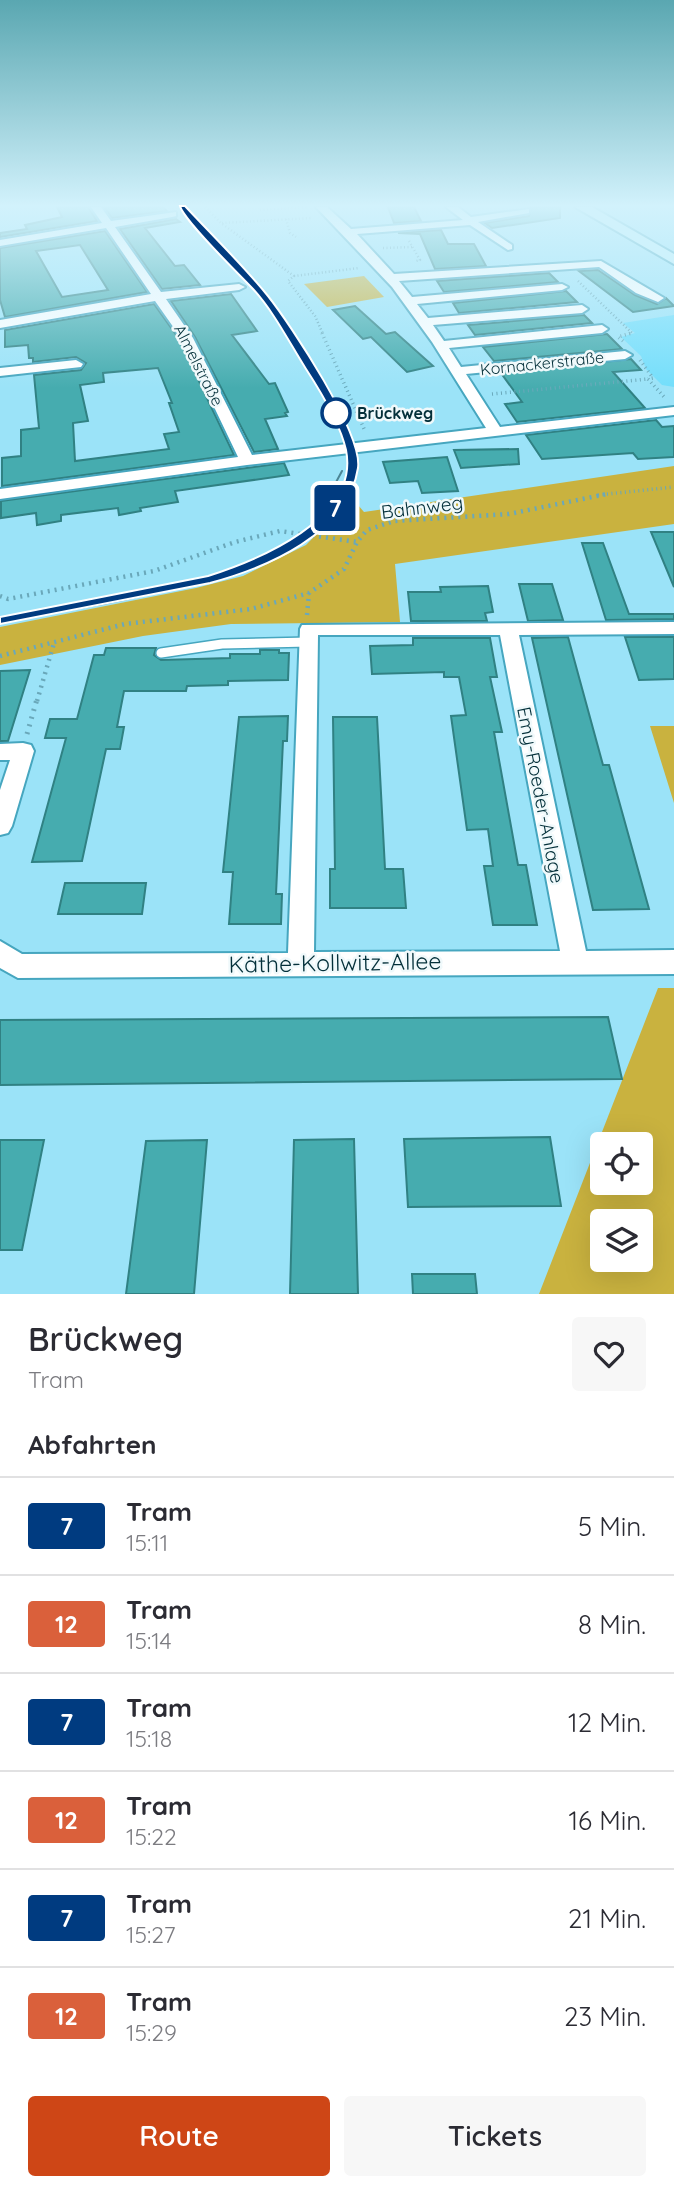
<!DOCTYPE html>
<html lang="de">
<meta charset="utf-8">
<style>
:root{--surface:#fff;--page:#f7f7f7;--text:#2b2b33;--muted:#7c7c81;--line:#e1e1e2;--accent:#ce4616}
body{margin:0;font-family:Quicksand,sans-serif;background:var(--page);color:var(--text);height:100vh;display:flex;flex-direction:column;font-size:26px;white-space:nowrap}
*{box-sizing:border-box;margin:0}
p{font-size:23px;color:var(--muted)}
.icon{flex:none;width:38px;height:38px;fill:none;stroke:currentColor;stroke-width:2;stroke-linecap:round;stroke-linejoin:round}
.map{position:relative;height:1294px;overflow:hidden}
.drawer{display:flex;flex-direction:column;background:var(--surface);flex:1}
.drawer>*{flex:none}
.badge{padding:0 14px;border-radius:5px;font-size:24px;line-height:46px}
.fabs{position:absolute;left:590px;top:1132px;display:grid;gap:14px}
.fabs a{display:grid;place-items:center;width:63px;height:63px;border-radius:7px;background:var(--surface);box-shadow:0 7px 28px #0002;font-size:35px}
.map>.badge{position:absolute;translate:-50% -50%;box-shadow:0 0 0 4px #fff}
h2{padding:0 28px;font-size:26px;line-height:63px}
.round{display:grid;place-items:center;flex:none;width:74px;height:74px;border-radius:7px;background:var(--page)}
.overview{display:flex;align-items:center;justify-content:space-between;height:119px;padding:0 28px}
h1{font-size:33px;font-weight:600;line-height:52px}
.primary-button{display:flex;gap:14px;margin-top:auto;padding:14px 28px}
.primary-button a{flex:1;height:80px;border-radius:7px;background:var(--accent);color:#fff;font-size:28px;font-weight:600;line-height:80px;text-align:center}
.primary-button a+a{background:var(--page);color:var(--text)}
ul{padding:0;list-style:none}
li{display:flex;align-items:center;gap:21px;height:98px;padding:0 28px;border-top:2px solid var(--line)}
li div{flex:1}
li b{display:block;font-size:26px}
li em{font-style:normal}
li .badge{min-width:77px;font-weight:700;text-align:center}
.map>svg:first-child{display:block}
.built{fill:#73defb}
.green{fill:#c9b23f;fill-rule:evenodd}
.building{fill:#46acaf;stroke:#308183;stroke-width:2;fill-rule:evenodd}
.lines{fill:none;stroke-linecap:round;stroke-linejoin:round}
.lane-casing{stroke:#46a6bf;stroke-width:12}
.street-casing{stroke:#46a6bf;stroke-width:4}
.secondary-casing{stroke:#46a6bf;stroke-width:4}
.path-far3{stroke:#6aa8ba;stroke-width:2.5;stroke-dasharray:1 2.5;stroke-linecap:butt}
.path-far2{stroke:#6aa8ba;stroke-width:3.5;stroke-dasharray:1 3.5;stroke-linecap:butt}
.path-far1{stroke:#6aa8ba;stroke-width:4.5;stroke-dasharray:2 5;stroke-linecap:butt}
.path{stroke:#6aa8ba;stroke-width:5;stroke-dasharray:2 6;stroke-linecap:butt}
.lane{stroke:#fff;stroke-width:9}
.street{fill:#fff;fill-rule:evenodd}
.secondary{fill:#c2f2fc;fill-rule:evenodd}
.tram{stroke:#4c8595;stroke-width:2}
.line{fill:#003b80;stroke:#fff;stroke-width:2}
.stop-dot{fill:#fff;stroke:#003b80;stroke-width:3.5}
.labels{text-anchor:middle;stroke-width:5;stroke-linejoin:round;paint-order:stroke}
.far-street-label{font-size:16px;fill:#04303a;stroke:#f0f9fb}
.far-stop-label{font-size:16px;font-weight:bold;fill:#04303a;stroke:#f0f9fb;text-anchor:start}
.street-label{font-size:19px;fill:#04303a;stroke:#f0f9fb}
.near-street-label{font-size:23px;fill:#04303a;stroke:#f0f9fb}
</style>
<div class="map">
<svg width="674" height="1294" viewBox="0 0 674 1294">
<rect width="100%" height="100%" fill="#9be3f8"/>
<!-- built -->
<path class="built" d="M 674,315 L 674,387 L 662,385 L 646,369 L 641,356 L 621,337 L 635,333 L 623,323 Z"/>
<!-- green -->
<path class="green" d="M 364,276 L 384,297 L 327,307 L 304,284 Z
M 674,466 L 674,524 L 395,564 L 400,622 L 231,624 L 143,636 L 0,665 L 0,627 L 196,588 L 243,576 L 306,545 L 352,498 L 364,512 Z
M 650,726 L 674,726 L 674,803 Z
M 658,988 L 674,988 L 674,1294 L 539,1294 ZM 602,1144 L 640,1144 L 640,1183 L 602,1183 ZM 602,1222 L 640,1222 L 640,1260 L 602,1260 Z"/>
<!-- building -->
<path class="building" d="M 57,207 L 88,207 L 97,221 L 0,237 L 0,233 L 27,229 L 25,225 L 62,217 Z
M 104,207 L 163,207 L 167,211 L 112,218 Z
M 388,207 L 414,207 L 421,221 L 394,223 Z
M 531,207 L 560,207 L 560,218 L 492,228 L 485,223 L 529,216 Z
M 176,219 L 180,222 L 145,228 L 175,266 L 184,265 L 200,285 L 162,289 L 120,229 Z
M 441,230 L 448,244 L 474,244 L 486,266 L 435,269 L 420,234 L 398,233 Z
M 105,231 L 147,292 L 5,317 L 0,300 L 0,248 ZM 80,245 L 108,290 L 62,297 L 36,251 Z
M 598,270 L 635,295 L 657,304 L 666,298 L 674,306 L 633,312 L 579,271 Z
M 549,273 L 558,282 L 444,292 L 437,281 Z
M 566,291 L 577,302 L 459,313 L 453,303 Z
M 231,294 L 257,331 L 232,335 L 269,384 L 275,383 L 288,412 L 285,413 L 287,416 L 265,419 L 278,449 L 254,452 L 195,337 L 171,301 Z
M 154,304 L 179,339 L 234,455 L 2,486 L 2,458 L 21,456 L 21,430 L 39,428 L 34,375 L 81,370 L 86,363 L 76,357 L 33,362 L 33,358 L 29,358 L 28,345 L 5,347 L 5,330 ZM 158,368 L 172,403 L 169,403 L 179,432 L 164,434 L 169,449 L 75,461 L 73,423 L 88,421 L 80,385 L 104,382 L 103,373 Z
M 355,306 L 386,334 L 395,332 L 433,366 L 407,372 L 371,337 L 363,339 L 333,310 Z
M 584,315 L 592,323 L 475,335 L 468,325 Z
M 607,334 L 622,349 L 494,361 L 483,347 Z
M 631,359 L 641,370 L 613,372 L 645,408 L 517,422 L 505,404 L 522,402 L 501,373 Z
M 656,420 L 662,427 L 674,426 L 674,457 L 638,459 L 633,453 L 542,459 L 526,435 Z
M 518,449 L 519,464 L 461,468 L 454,450 Z
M 447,457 L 458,491 L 422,493 L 418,481 L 390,483 L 383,462 Z
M 284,463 L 289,475 L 175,491 L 178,502 L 140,508 L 141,511 L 119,515 L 118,508 L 61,515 L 61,521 L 37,525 L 36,513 L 1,518 L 1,501 Z
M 651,532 L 674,532 L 674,587 Z
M 582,543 L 603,543 L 629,614 L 674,614 L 674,619 L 606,620 Z
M 519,584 L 552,584 L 563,620 L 528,621 Z
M 488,586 L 493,612 L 485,613 L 487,621 L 411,621 L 408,592 L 441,592 L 440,587 Z
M 568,637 L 603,765 L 609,765 L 649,909 L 593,910 L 532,638 Z
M 625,637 L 674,637 L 674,679 L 639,680 Z
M 413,638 L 490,638 L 497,677 L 490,677 L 502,732 L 494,732 L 518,865 L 526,865 L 537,925 L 493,925 L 484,866 L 493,866 L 488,829 L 467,830 L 451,716 L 466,715 L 459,677 L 444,677 L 444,672 L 372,674 L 370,646 L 413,645 Z
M 106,648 L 156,648 L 154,655 L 161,660 L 230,658 L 230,654 L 260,654 L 260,650 L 279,650 L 279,653 L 289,653 L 288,680 L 228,681 L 228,685 L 187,686 L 186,691 L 124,691 L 117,727 L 124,727 L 120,749 L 106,749 L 82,861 L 32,862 L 66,738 L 45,738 L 50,719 L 77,719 L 94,655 L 104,655 Z
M 30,670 L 8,741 L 0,741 L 0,671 Z
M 288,716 L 287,741 L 283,741 L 276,894 L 282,894 L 281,924 L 229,924 L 233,872 L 223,872 L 239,717 Z
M 333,717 L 377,717 L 385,869 L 403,869 L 406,908 L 330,908 L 330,869 L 335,869 Z
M 65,883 L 146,883 L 142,914 L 58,914 Z
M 608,1017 L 622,1079 L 0,1085 L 0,1020 Z
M 550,1137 L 561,1206 L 408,1207 L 404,1139 Z
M 354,1139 L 358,1294 L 290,1294 L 294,1140 Z
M 0,1140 L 44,1140 L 22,1250 L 0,1250 Z
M 207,1140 L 194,1294 L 126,1294 L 146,1141 Z
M 412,1274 L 475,1274 L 477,1294 L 413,1294 Z"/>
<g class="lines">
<defs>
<path id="lane" d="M 161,653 L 222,644 L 309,642"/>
<path id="street" d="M 91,207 L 101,207 L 111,221 L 176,212 L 176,216 L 172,217 L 115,227 L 161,292 L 239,284 L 245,287 L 239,290 L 166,299 L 193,338 L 252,455 L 486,428 L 432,342 L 392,287 L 316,207 L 327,207 L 351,229 L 463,220 L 446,207 L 458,207 L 471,217 L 529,209 L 529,213 L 478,222 L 512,245 L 512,249 L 508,250 L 470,225 L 357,234 L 394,274 L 601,261 L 664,298 L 658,302 L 636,293 L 599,267 L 399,281 L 412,297 L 562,284 L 568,287 L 562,290 L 417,304 L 428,318 L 582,305 L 588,309 L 582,313 L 433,325 L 444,341 L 602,325 L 608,329 L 602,333 L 449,348 L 461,367 L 625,351 L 632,355 L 625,359 L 466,374 L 500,427 L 674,407 L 674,415 L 247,465 L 0,499 L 0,489 L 238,457 L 181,338 L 155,301 L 0,328 L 0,320 L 151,294 L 106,228 L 0,246 L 0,240 L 102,223 Z
M 76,360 L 83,364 L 81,367 L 0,376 L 0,368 Z
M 674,622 L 674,634 L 519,635 L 586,951 L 674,950 L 674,974 L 18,978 L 0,968 L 0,941 L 22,954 L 288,953 L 300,629 L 302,625 ZM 318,635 L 500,635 L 560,951 L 314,952 Z
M 23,743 L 31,745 L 34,751 L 12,826 L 8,833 L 0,835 L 0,790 L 10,760 L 0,760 L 0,744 Z"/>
<path id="secondary" d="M 575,207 L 592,207 L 674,254 L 674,264 Z"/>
</defs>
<!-- lane casing -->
<use href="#lane" class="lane-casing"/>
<!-- street casing -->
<use href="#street" class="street-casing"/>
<!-- secondary casing -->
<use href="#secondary" class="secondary-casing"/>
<!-- path-far3 -->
<path class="path-far3" d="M 205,207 L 221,223 L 294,276 L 288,281 L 315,316 L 323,334
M 260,210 L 308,207
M 286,219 L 290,233 L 296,237
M 222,223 L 311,218
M 409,241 L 420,260 L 416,261
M 383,248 L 412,247
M 294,276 L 359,268
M 578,281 L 632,333 L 627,334"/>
<!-- path-far2 -->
<path class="path-far2" d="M 322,333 L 365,431
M 623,341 L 618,337 L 632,333
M 640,360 L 653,378 L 648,379
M 648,379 L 666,399
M 492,394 L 648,379
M 598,495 L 674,487"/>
<!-- path-far1 -->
<path class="path-far1" d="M 0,596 L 8,599 L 154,571 L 235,542 L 280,531 L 357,542
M 307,615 L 309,593
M 0,656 L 125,624 L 251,609 L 309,593 L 344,569 L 357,542 L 367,530 L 394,521 L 509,514 L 607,494
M 37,701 L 54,643"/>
<!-- path -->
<path class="path" d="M 27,734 L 37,699"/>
<!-- lane -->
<use href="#lane" class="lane"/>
<!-- street -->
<use href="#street" class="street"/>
<!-- secondary -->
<use href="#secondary" class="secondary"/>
<!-- tram -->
<path class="tram" d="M 319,514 L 342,471
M 0,621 C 88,606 343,577 352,464 C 353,447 344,428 337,413 C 300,333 243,269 182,207"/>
</g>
<!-- sky -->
<linearGradient id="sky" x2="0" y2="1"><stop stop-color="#5aa7b1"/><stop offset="0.53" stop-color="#d2f2fc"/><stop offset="1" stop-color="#d2f2fc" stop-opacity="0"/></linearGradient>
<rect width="674" height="388" fill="url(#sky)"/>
<!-- line -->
<path class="line" d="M 180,206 L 185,206 C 212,235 242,264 268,296 C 291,325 363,434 358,468 C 348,534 266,568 210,583 L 0,624 L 0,617 L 208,576 C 258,560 360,519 346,450 C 340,423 321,392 306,369 C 289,342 274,312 253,289 C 238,273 184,221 180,206 Z"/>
<!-- markers -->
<circle class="stop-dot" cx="336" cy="413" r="14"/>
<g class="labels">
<!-- far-street labels -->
<g class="far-street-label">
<text transform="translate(542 363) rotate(-6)" y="6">Kornackerstraße</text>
<text transform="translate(199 365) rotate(63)" y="6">Almelstraße</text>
</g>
<!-- far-stop labels -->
<g class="far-stop-label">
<text x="357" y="419">Brückweg</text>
</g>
<!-- street labels -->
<g class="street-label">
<text transform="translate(422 507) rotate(-7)" y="7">Bahnweg</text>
<text transform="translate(541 795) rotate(79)" y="7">Emy-Roeder-Anlage</text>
</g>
<!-- near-street labels -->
<g class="near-street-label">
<text transform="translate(335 963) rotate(-1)" y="8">Käthe-Kollwitz-Allee</text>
</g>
</g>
</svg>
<div class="fabs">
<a><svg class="icon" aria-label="locate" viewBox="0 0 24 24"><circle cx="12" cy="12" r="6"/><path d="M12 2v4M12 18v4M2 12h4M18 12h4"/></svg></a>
<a><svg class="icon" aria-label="layers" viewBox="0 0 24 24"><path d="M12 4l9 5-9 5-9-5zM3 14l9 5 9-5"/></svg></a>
</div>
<b class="badge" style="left:335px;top:508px;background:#003b80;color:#fff">7</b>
</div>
<section class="drawer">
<div class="overview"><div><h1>Brückweg</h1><p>Tram</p></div><a class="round"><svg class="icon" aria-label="heart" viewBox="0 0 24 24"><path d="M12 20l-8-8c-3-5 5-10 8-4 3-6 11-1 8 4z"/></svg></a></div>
<h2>Abfahrten</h2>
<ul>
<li><span class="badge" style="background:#003b80;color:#fff">7</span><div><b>Tram</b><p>15:11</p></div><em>5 Min.</em></li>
<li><span class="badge" style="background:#da603b;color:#fff">12</span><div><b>Tram</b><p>15:14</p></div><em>8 Min.</em></li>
<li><span class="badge" style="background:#003b80;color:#fff">7</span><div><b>Tram</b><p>15:18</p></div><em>12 Min.</em></li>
<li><span class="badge" style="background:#da603b;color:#fff">12</span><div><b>Tram</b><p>15:22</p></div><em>16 Min.</em></li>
<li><span class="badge" style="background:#003b80;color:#fff">7</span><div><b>Tram</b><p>15:27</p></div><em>21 Min.</em></li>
<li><span class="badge" style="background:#da603b;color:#fff">12</span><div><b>Tram</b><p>15:29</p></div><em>23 Min.</em></li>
</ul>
<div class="primary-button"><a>Route</a><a>Tickets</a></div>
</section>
